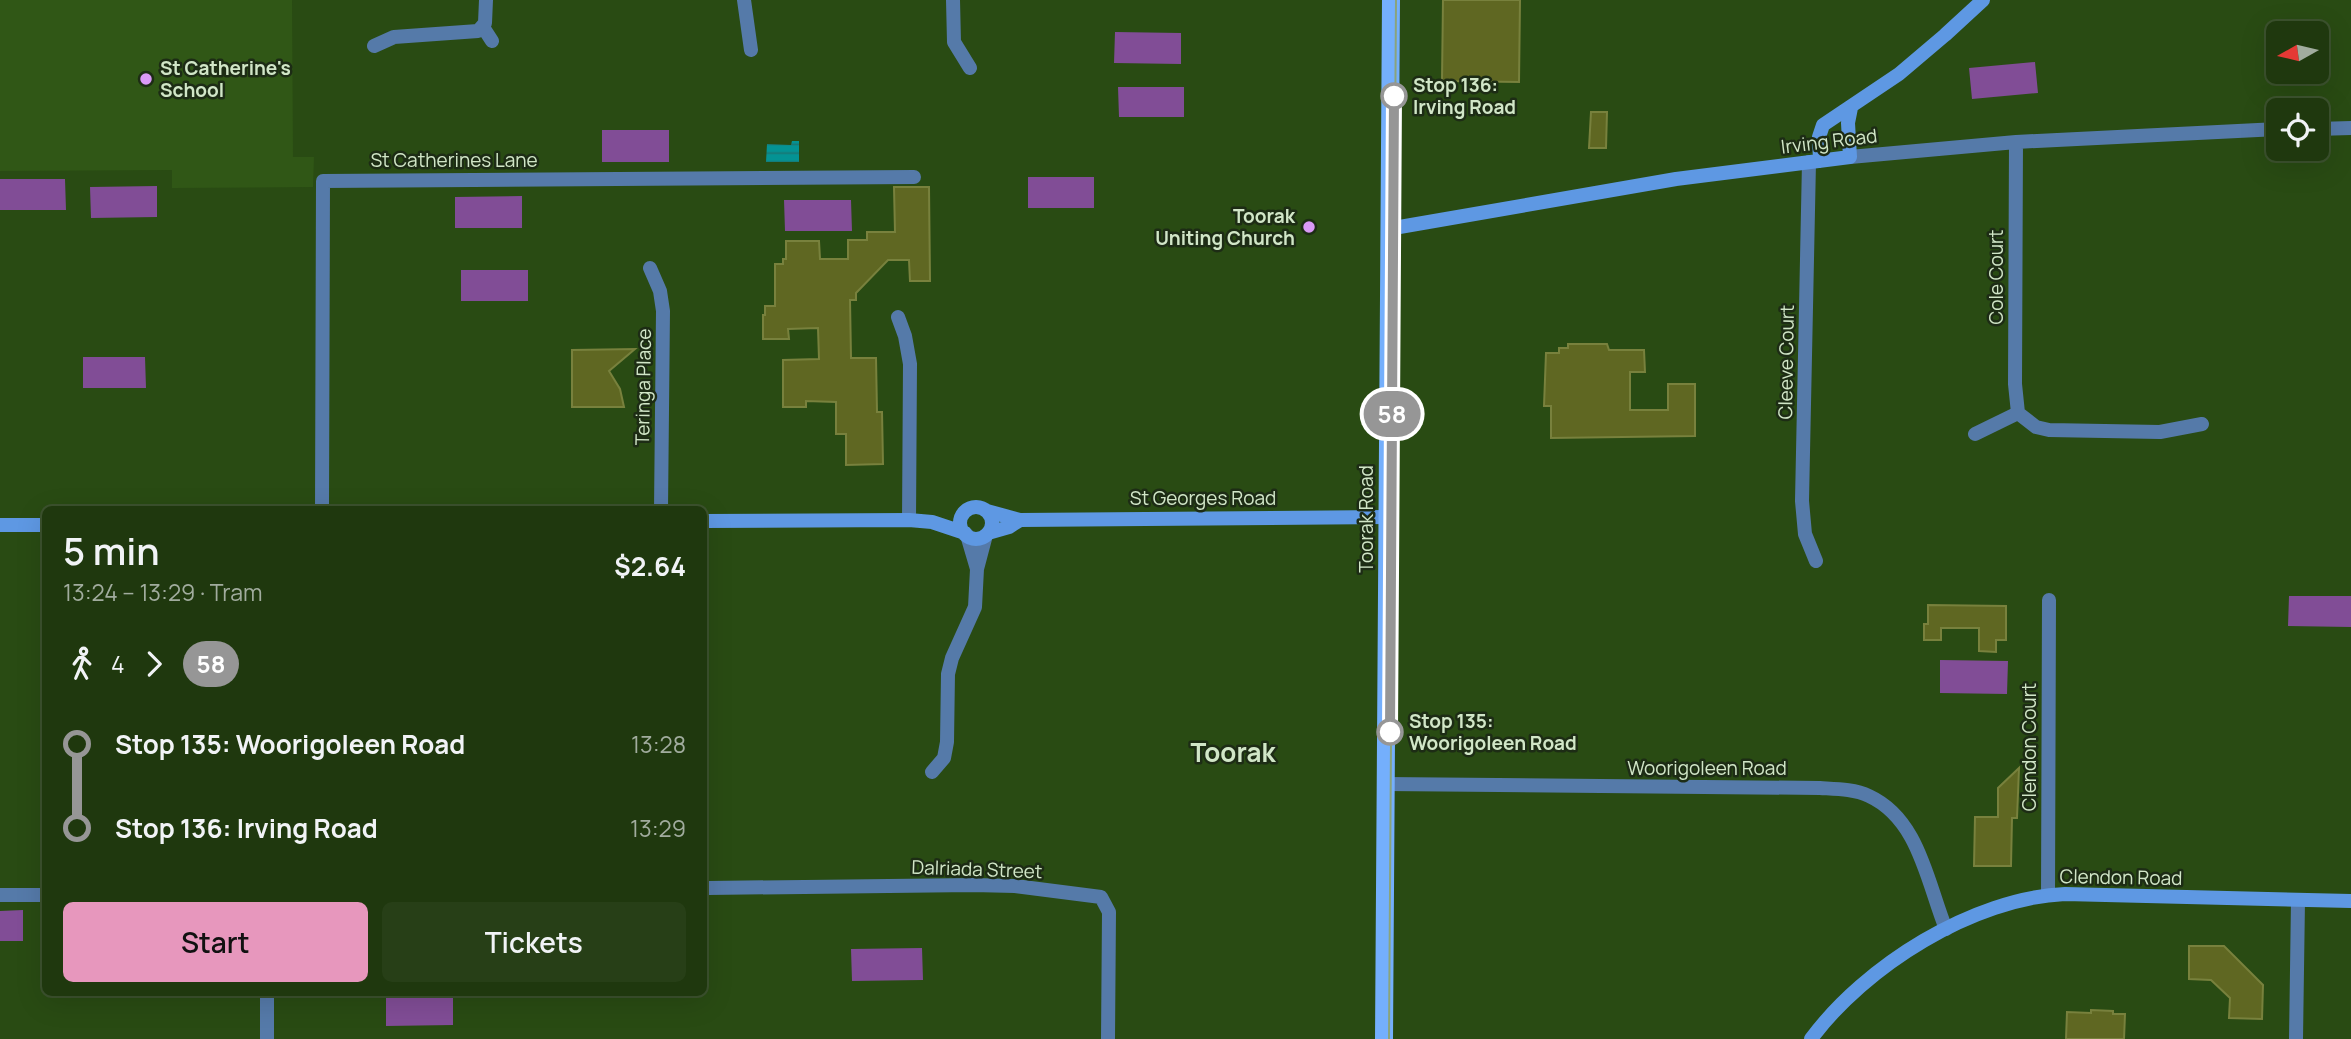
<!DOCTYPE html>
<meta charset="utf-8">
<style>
:root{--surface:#1f380e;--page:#273f17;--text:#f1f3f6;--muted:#a1ac9e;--line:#3c522e;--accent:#e797bd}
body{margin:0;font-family:Manrope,sans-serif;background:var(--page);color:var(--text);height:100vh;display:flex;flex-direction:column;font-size:26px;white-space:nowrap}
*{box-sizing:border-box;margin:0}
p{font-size:23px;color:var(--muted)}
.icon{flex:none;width:38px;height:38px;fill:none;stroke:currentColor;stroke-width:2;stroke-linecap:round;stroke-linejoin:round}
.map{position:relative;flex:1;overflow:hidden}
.sheet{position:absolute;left:42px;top:506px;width:665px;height:490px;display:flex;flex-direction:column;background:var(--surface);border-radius:10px;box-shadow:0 7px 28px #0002,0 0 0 2px var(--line)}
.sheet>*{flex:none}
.badge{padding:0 14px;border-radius:23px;font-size:24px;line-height:46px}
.needle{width:46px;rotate:262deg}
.tools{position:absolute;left:2266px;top:21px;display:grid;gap:14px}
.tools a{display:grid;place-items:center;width:63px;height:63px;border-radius:10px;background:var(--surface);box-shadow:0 7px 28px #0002,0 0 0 2px var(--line);font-size:35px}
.map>.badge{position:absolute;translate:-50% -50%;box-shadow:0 0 0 4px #fff}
.legs{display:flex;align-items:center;gap:10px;height:77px;padding:0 21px;font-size:23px}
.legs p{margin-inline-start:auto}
.summary{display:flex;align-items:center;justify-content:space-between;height:119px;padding:0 21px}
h1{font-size:38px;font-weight:600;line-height:52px}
.primary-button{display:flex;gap:14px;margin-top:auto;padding:14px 21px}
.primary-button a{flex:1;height:80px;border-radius:10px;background:var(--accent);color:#111;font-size:28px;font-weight:600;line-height:80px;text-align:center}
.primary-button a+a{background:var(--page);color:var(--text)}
ul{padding:0 21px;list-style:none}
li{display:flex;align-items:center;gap:24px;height:84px;font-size:26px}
li i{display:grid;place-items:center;width:10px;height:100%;margin:0 9px;background:currentColor}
li i::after{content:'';width:18px;height:18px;margin:-9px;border:5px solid;border-radius:50%;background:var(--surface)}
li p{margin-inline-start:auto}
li:first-child i{background:linear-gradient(#0000 50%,currentColor 0)}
li:last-child i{background:linear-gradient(currentColor 50%,#0000 0)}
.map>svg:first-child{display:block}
.built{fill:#305716}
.green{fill:#814d96}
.water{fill:url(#water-rules)}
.building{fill:#5f6722;stroke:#78813d;stroke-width:2}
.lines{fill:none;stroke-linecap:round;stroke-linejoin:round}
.street{stroke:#557aa9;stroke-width:14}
.secondary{stroke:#5e98e3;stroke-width:14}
.primary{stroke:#74affc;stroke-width:18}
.tram{stroke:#8aa47b;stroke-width:2}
.line-1-casing{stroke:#fff;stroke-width:16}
.line-1{stroke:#969696;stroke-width:10}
.poi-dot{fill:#da9af6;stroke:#1d2c15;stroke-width:2.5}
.stop-1-dot{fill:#fff;stroke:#969696;stroke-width:3.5}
.labels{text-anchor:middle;stroke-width:5;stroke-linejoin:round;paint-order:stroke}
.poi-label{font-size:19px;font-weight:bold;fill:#d1e6c7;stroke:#1d2c15;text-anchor:start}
.stop-label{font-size:19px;font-weight:bold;fill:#d1e6c7;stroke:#1d2c15;text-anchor:start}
.street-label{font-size:19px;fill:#d1e6c7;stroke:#1d2c15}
.district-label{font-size:26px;font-weight:bold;fill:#d1e6c7;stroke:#1d2c15}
</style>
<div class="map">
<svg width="2351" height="1039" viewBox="0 0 2351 1039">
<defs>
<pattern id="water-rules" width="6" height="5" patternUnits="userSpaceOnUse" patternTransform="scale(1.75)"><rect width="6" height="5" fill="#049394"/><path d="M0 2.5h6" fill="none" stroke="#197875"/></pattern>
</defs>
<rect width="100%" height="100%" fill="#294b13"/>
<!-- built -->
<path class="built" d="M 0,0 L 292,0 L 293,157 L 314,157 L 313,187 L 172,188 L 172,170 L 0,171 Z"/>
<!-- green -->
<path class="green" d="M 1115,32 L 1181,33 L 1181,64 L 1114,63 Z
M 2035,62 L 2038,93 L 1972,99 L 1969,68 Z
M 1118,87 L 1184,87 L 1184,117 L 1119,117 Z
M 602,130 L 669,130 L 669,162 L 602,162 Z
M 1028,177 L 1094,177 L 1094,208 L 1028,208 Z
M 0,179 L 65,179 L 66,210 L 0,210 Z
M 157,186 L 157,217 L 91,218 L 90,187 Z
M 522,196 L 522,228 L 455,228 L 455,197 Z
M 784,200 L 851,200 L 852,231 L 785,231 Z
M 461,270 L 528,270 L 528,301 L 461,301 Z
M 83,357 L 145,357 L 146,388 L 83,388 Z
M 2289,596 L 2351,596 L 2351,627 L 2288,626 Z
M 1940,660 L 2008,661 L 2007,694 L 1940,693 Z
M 23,910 L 23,941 L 0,941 L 0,911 Z
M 922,948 L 923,980 L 852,981 L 851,949 Z
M 453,994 L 453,1025 L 386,1026 L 386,995 Z"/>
<!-- water -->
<path class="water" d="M 792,141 L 799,141 L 799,162 L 766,162 L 767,144 L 791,145 Z"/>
<!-- building -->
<path class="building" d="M 1443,0 L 1520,0 L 1519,82 L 1442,81 Z
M 1591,112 L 1607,112 L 1606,148 L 1589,148 Z
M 894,187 L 929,187 L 930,281 L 910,281 L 909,260 L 888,260 L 856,293 L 856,300 L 850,300 L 851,358 L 876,358 L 877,412 L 882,412 L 883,464 L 846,465 L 846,434 L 836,434 L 836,402 L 806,401 L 806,407 L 783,407 L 783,360 L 819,359 L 818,328 L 788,329 L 789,339 L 763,339 L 763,315 L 765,315 L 765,306 L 775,306 L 775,264 L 783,264 L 783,259 L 786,259 L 786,241 L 819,241 L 820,259 L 848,259 L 848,240 L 867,240 L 867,232 L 895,232 Z
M 1568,344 L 1607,344 L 1609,350 L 1644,350 L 1645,372 L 1630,372 L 1630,410 L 1668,410 L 1668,384 L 1695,384 L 1695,436 L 1551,438 L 1551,406 L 1544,406 L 1546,353 L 1559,353 L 1559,348 L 1568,348 Z
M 635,349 L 609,371 L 620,389 L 624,407 L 572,407 L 572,350 Z
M 1928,605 L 2006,606 L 2006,640 L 1996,640 L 1996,652 L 1979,651 L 1979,628 L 1941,628 L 1941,640 L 1924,640 L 1924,624 L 1928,624 Z
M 2019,768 L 2017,818 L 2012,818 L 2011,866 L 1974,866 L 1975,817 L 1998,817 L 1998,788 Z
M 2189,946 L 2224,946 L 2263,985 L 2262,1019 L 2229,1018 L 2230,998 L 2211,980 L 2189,979 Z
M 2091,1010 L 2113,1011 L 2113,1014 L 2125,1014 L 2124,1039 L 2066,1039 L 2067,1012 L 2091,1013 Z"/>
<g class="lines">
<!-- street -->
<path class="street" d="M 744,0 L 751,50
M 953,0 L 954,42 L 970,68
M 483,27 L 492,41
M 374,46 L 394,37 L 478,31 L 485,23 L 486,0
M 2317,129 L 2351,128
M 1850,157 L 2016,142 L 2278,129
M 1809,162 L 1802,501 L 1805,534 L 1816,561
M 650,268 L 660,291 L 663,311 L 661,509
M 898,317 L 905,336 L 910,364 L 909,520
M 2018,413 L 2036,427 L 2049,430 L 2160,432 L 2202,424
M 1975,434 L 2018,413 L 2015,384 L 2016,142
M 322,509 L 323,181 L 914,177
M 967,535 L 977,569
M 932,772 L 944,758 L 947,742 L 948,674 L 952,658 L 975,607 L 977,569 L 986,535
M 1385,784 L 1820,788 C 1836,789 1854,789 1869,796 C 1919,819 1927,882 1946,929
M 708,888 L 973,885 L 1015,886 L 1101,897 L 1109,912 L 1108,1039
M 0,895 L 46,895
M 2048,895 L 2049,600
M 267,1039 L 267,992
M 2296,1039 L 2298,901"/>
<!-- secondary -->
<path class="secondary" d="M 1820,161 L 1819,137 L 1823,125 L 1899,74 L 1945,35 L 1983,0
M 1388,229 L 1676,179 L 1850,157 L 1848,123 L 1851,108
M960 523a16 16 0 1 1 32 0a16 16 0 1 1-32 0Z
M 987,511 L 1020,520 L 1387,517
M 704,521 L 909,520 L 932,522 L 965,533
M 0,525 L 46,525
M 988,533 L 1009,527 L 1020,520
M 1811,1039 C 1865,966 1973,898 2065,894 L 2351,901"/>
<!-- primary -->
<path class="primary" d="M 1384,1039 L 1391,0"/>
<!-- tram -->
<path class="tram" d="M 1389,1039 L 1396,0"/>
</g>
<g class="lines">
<defs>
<path id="line-1" d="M 1390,732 L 1394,96"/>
</defs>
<!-- line-1 casing -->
<use href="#line-1" class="line-1-casing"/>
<!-- line-1 -->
<use href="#line-1" class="line-1"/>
</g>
<!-- markers -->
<g class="poi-dot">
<circle cx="146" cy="79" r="7"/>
<circle cx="1309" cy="227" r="7"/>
</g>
<g class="stop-1-dot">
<circle cx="1394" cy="96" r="12"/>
<circle cx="1390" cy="732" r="12"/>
</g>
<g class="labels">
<!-- poi labels -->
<g class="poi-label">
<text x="160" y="75">St Catherine's<tspan x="160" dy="22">School</tspan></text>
<text x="1295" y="223" text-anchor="end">Toorak<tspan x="1295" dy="22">Uniting Church</tspan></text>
</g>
<!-- stop labels -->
<g class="stop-label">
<text x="1413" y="92">Stop 136:<tspan x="1413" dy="22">Irving Road</tspan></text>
<text x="1409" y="728">Stop 135:<tspan x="1409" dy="22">Woorigoleen Road</tspan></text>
</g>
<!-- street labels -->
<g class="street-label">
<text transform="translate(1829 141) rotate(-7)" y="7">Irving Road</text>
<text x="454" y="167">St Catherines Lane</text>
<text transform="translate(1996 277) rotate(-90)" y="7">Cole Court</text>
<text transform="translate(1786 362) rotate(-89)" y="7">Cleeve Court</text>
<text transform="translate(643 387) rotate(-89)" y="7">Teringa Place</text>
<text x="1203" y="505">St Georges Road</text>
<text transform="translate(1366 519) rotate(-90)" y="7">Toorak Road</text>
<text transform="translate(2029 747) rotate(-90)" y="7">Clendon Court</text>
<text x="1707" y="775">Woorigoleen Road</text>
<text transform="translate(977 869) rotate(2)" y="7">Dalriada Street</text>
<text transform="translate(2121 877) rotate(1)" y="7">Clendon Road</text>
</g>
<!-- district labels -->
<g class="district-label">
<text x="1233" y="762">Toorak</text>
</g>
</g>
</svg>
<div class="tools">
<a><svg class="needle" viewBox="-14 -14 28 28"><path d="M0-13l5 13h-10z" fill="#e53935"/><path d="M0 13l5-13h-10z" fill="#a1ac9e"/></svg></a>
<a><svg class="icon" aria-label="locate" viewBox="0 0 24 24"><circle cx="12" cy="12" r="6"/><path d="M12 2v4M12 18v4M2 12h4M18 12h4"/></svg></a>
</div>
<b class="badge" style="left:1392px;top:414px;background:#969696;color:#fff">58</b>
<section class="sheet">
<div class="summary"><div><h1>5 min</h1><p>13:24 – 13:29 · Tram</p></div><b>$2.64</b></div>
<div class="legs"><svg class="icon" aria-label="walk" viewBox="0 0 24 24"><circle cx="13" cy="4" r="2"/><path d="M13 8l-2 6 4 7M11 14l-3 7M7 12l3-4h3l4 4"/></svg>4<svg class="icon" aria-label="forward" viewBox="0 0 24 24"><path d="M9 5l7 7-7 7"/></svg><b class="badge" style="background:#969696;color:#fff">58</b></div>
<ul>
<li><i style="color:#969696"></i><b>Stop 135: Woorigoleen Road</b><p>13:28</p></li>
<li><i style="color:#969696"></i><b>Stop 136: Irving Road</b><p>13:29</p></li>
</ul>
<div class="primary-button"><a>Start</a><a>Tickets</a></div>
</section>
</div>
